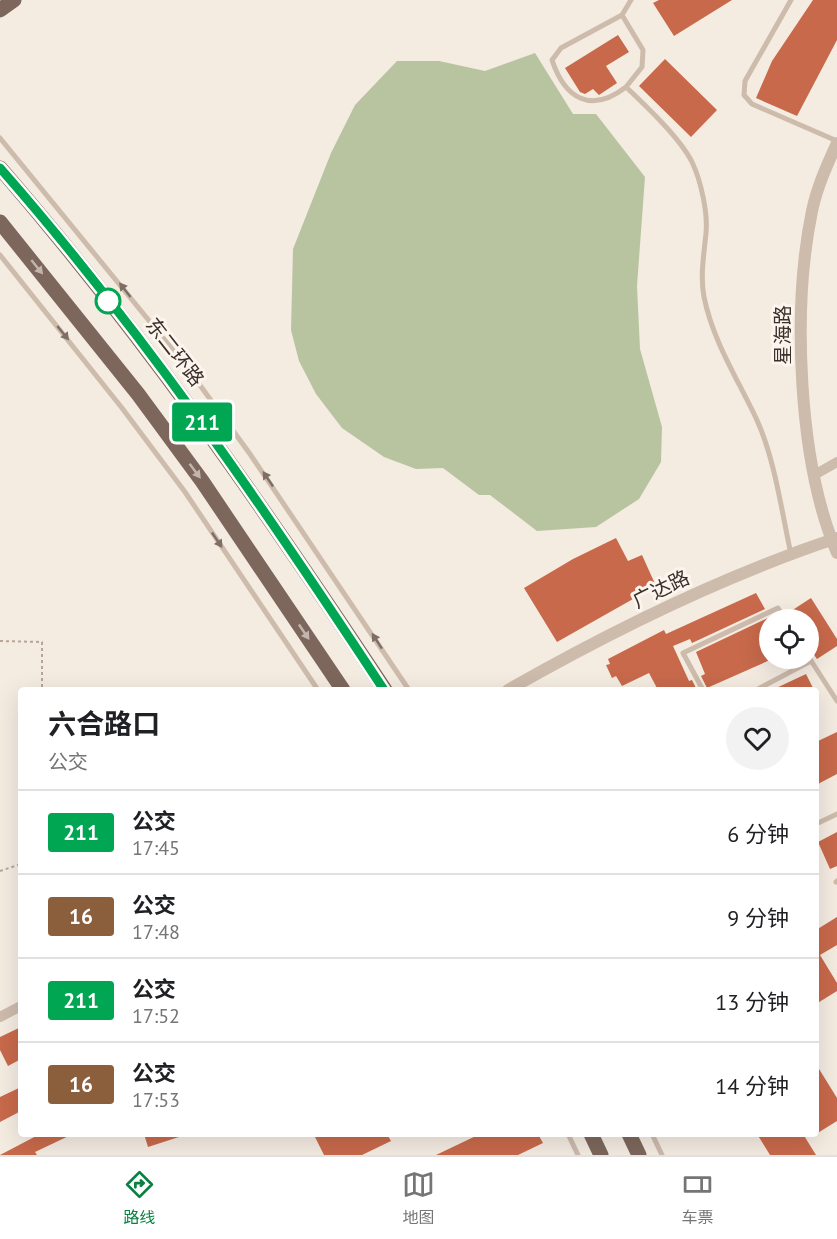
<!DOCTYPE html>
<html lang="zh">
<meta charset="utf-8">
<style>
:root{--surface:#fff;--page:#f2f2f2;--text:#202124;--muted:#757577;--line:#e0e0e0;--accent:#0b8043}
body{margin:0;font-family:"PT Sans","Noto Sans SC",sans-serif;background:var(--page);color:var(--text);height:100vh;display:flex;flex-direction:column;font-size:22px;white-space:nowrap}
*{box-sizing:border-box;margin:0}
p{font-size:20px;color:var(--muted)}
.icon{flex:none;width:33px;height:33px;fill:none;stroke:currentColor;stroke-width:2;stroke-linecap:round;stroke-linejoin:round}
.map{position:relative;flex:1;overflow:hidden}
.details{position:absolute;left:18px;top:687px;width:801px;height:450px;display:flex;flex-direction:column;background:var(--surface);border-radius:6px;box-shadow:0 6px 24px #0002}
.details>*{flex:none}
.badge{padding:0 12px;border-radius:4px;font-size:21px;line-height:39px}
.tools{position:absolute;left:759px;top:609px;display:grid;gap:12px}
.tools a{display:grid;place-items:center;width:60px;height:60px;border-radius:50%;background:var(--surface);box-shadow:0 6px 24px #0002;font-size:30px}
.map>.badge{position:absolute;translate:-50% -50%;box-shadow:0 0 0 3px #fff}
.round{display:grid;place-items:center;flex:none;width:63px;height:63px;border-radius:32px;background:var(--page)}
.head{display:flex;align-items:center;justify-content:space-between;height:102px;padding:0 30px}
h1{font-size:28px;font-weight:700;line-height:45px}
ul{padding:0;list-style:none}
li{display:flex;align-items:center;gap:18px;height:84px;padding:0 30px;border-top:2px solid var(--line)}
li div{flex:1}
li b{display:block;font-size:22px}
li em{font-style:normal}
li .badge{min-width:66px;font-weight:700;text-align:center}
.tab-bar{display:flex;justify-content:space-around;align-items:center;height:84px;border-top:2px solid var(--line);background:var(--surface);font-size:16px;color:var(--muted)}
.tab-bar a{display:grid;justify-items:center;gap:3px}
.tab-bar .current{color:var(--accent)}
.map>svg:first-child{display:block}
.green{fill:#b8c4a0}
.building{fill:#c8694b}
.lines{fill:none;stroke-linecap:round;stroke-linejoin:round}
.path{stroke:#b9a596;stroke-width:2;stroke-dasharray:3 3;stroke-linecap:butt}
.service{stroke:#cdbbac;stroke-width:5}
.minor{stroke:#cdbbac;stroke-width:10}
.tertiary{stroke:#cdbbac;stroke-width:12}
.primary{stroke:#7d675c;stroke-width:15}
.oneway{fill:#c2b5ac}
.oneway2{fill:#7d6f65}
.line-casing{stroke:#fff;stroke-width:14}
.line{stroke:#00a651;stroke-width:9}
.stop-dot{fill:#fff;stroke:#00a651;stroke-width:3}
.labels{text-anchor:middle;stroke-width:6;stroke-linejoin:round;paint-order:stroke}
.street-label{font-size:20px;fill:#3b302b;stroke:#fbf5ee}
</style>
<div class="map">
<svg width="837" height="1155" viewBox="0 0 837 1155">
<rect width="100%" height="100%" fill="#f4ebe1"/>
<!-- green -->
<path class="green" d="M 535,53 L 573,114 L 596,114 L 645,177 L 637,286 L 640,349 L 662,427 L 661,462 L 639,499 L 596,527 L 537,531 L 490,495 L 479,495 L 443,468 L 416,469 L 384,457 L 342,428 L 316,394 L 299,361 L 291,330 L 293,249 L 331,153 L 355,105 L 397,61 L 439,61 L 485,71 Z"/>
<!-- building -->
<path class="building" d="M 659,0 L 732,0 L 674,36 L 653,3 Z
M 813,0 L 837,0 L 837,40 L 797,116 L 756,98 L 772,61 Z
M 618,35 L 629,52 L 606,66 L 617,83 L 599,95 L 593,89 L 585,94 L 580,92 L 565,68 Z
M 665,59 L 717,110 L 691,137 L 639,86 Z
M 616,538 L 628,561 L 642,555 L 656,586 L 557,642 L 524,588 L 573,559 Z
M 756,593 L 765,609 L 692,643 L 690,639 L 673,646 L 689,681 L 692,680 L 697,690 L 658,690 L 649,673 L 622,686 L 616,676 L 612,678 L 606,665 L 610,664 L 608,659 L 664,630 L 666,634 Z
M 811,598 L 837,639 L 837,646 L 817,659 L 808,646 L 808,620 L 792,620 L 788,613 Z
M 770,617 L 770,660 L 707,688 L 701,676 L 705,674 L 696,652 Z
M 806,674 L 814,690 L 772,690 Z
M 837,732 L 837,774 L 816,785 L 816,742 Z
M 837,832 L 837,866 L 830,869 L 818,842 Z
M 837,917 L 837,945 L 820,955 L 837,983 L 837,991 L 816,1004 L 816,930 Z
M 21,1027 L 21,1059 L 8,1066 L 0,1050 L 0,1037 Z
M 816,1064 L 837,1098 L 837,1121 L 816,1134 Z
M 21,1087 L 21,1111 L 0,1122 L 0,1097 Z
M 40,1134 L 73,1134 L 35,1152 L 37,1155 L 0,1155 Z
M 144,1134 L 182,1134 L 182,1136 L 148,1147 Z
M 322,1134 L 387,1134 L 391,1141 L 362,1155 L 324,1155 L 315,1137 Z
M 480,1134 L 538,1134 L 543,1143 L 518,1155 L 436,1155 Z
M 757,1134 L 803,1134 L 816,1155 L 770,1155 Z"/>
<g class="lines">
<!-- path -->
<path class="path" d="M 0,641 L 42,642 L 42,690
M 0,871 L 21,864"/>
<!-- service -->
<path class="service" d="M 791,0 L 745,81 L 744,95 L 752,104 L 837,141
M 622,15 L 631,0
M 626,87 C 591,114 565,99 552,60 L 561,48 L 622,15 L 643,50 L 642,67 L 626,87 C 646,106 680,138 692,162 C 701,181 708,213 706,233 C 704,254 700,276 704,297 C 713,341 737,378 756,418 C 775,459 781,509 791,554
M 0,138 L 186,366 L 250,454 L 409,690
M 0,255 L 122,408 L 185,492 L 318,690
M 808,656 L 837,701
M 703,690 L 683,653 L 778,608 L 785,620
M 756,690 L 811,661
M 816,824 L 837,814
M 836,882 L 837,881
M 568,1134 L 578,1155
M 652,1134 L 662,1155"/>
<!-- minor -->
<path class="minor" d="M 816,474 L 837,462
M 0,1017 L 21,1006"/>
<!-- tertiary -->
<path class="tertiary" d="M 837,143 C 827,165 817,187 812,211 C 792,308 798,462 837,553
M 508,690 C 613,630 723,576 837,538"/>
<!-- primary -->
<path class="primary" d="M 0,10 L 14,0
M 0,168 C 142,332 265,509 385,690
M 0,222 L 138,394 L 202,481 L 343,690
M 591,1134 L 601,1155
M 629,1134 L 639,1155"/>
</g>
<!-- one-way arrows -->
<defs><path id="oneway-solid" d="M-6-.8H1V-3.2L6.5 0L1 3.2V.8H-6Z" transform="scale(1.5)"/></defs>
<g class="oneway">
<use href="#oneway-solid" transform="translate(37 267) rotate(51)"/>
<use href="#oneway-solid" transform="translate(195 471) rotate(53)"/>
<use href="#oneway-solid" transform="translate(304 632) rotate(56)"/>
</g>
<g class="oneway2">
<use href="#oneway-solid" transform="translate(125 290) rotate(-128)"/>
<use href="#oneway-solid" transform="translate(63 333) rotate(51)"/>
<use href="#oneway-solid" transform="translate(268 479) rotate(-124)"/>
<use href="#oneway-solid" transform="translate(217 540) rotate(56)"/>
<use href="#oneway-solid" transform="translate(377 641) rotate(-123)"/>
</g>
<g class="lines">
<defs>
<path id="line" d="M 0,168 C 143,331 265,509 384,690"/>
</defs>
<!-- line casing -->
<use href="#line" class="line-casing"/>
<!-- line -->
<use href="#line" class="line"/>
</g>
<!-- markers -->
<circle class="stop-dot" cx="108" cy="301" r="12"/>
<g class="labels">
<!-- street labels -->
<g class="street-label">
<text transform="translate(783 335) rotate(-90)" y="7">星海路</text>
<text transform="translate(175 352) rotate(52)" y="7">东二环路</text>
<text transform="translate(661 589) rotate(-26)" y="7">广达路</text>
</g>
</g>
</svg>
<div class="tools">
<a><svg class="icon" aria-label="locate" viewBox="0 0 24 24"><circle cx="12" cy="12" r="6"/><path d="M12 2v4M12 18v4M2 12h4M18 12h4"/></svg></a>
</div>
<b class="badge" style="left:202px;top:422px;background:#00a651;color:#fff">211</b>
<section class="details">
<div class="head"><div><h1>六合路口</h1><p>公交</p></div><a class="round"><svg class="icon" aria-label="heart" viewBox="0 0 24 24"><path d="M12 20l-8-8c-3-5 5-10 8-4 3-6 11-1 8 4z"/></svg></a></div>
<ul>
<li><span class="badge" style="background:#00a651;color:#fff">211</span><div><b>公交</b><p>17:45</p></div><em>6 分钟</em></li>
<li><span class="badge" style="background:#8b5e3c;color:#fff">16</span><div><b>公交</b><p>17:48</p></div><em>9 分钟</em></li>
<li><span class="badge" style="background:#00a651;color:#fff">211</span><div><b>公交</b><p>17:52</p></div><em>13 分钟</em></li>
<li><span class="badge" style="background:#8b5e3c;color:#fff">16</span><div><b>公交</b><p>17:53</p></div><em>14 分钟</em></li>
</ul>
</section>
</div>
<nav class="tab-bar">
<a class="current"><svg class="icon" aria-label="directions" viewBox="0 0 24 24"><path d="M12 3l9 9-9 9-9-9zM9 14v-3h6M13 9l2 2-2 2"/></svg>路线</a>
<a><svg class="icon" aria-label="map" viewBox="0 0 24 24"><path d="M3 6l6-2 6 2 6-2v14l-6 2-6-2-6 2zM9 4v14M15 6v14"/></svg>地图</a>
<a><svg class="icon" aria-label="tickets" viewBox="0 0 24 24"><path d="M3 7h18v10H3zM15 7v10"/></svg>车票</a>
</nav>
